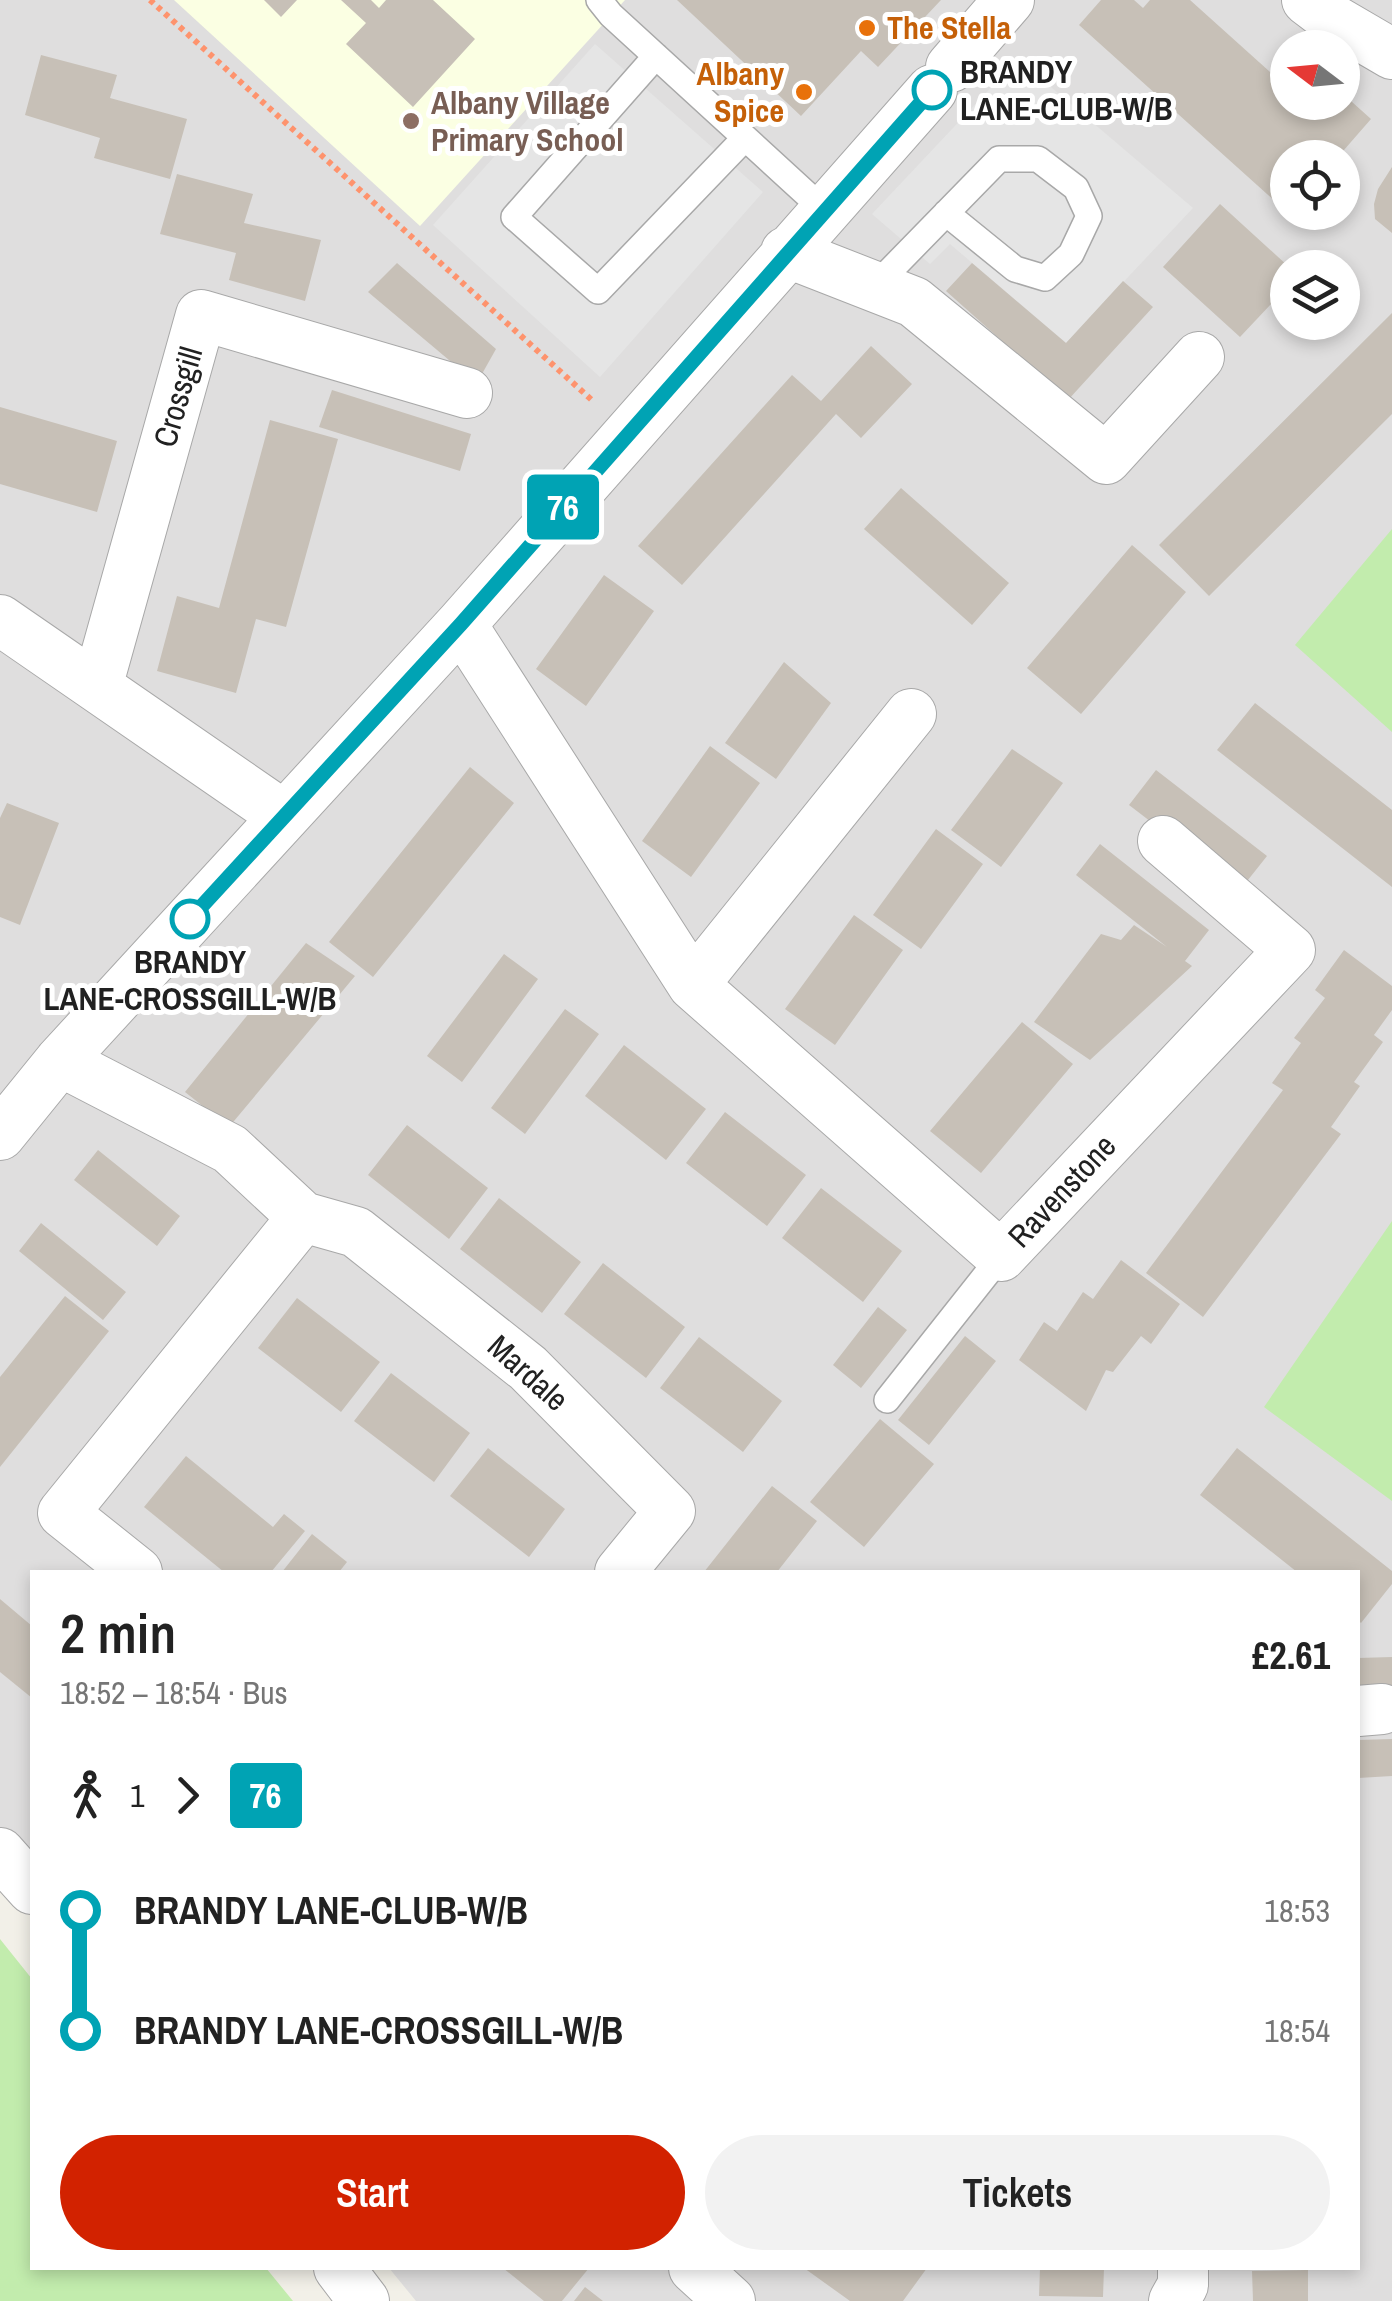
<!DOCTYPE html>
<meta charset="utf-8">
<style>
:root{--surface:#fff;--page:#f2f2f2;--text:#222;--muted:#767676;--accent:#d22200}
body{margin:0;font-family:"Archivo Narrow",sans-serif;background:var(--page);color:var(--text);height:100vh;display:flex;flex-direction:column;font-size:38px;white-space:nowrap}
*{box-sizing:border-box;margin:0}
p{font-size:32px;color:var(--muted)}
.icon{flex:none;width:55px;height:55px;fill:none;stroke:currentColor;stroke-width:2;stroke-linecap:round;stroke-linejoin:round}
.map{position:relative;flex:1;overflow:hidden}
.details{position:absolute;left:30px;top:1570px;width:1330px;height:700px;display:flex;flex-direction:column;background:var(--surface);border-radius:0px;box-shadow:0 5px 15px #0003}
.details>*{flex:none}
.badge{padding:0 20px;border-radius:8px;font-size:35px;line-height:65px}
.needle{width:65px;rotate:286deg}
.tools{position:absolute;left:1270px;top:30px;display:grid;gap:20px}
.tools a{display:grid;place-items:center;width:90px;height:90px;border-radius:50%;background:var(--surface);box-shadow:0 5px 15px #0003;font-size:50px}
.map>.badge{position:absolute;translate:-50% -50%;box-shadow:0 0 0 5px #fff}
.legs{display:flex;align-items:center;gap:15px;height:110px;padding:0 30px;font-size:32px}
.legs p{margin-inline-start:auto}
.summary{display:flex;align-items:center;justify-content:space-between;height:170px;padding:0 30px}
h1{font-size:55px;font-weight:600;line-height:75px}
.cta{display:flex;gap:20px;margin-top:auto;padding:20px 30px}
.cta a{flex:1;height:115px;border-radius:60px;background:var(--accent);color:#fff;font-size:40px;font-weight:600;line-height:115px;text-align:center}
.cta a+a{background:var(--page);color:var(--text)}
ul{padding:0 30px;list-style:none}
li{display:flex;align-items:center;gap:35px;height:120px;font-size:38px}
li i{display:grid;place-items:center;width:15px;height:100%;margin:0 12px;background:currentColor}
li i::after{content:'';width:25px;height:25px;margin:-12px;border:8px solid;border-radius:50%;background:var(--surface)}
li p{margin-inline-start:auto}
li:first-child i{background:linear-gradient(#0000 50%,currentColor 0)}
li:last-child i{background:linear-gradient(currentColor 50%,#0000 0)}
.map>svg:first-child{display:block}
.residential{fill:#dfdede;fill-rule:evenodd}
.education{fill:#fbffe3}
.grass{fill:#c2ecad}
.parking{fill:#e5e5e5}
.building{fill:#c7c0b7}
.lines{fill:none;stroke-linecap:round;stroke-linejoin:round}
.lane-casing{stroke:#a8a8a8;stroke-width:28}
.street-casing{stroke:#a8a8a8;stroke-width:52}
.path{stroke:#fe936d;stroke-width:6;stroke-dasharray:5 5;stroke-linecap:butt}
.lane{stroke:#fff;stroke-width:25}
.street{stroke:#fff;stroke-width:50}
.line-1-casing{stroke:#fff;stroke-width:22}
.line-1{stroke:#00a3b4;stroke-width:15}
.food-dot{fill:#e8710a;stroke:#fff;stroke-width:4}
.stop-1-dot{fill:#fff;stroke:#00a3b4;stroke-width:5}
.education-dot{fill:#8d6e63;stroke:#fff;stroke-width:4}
.labels{text-anchor:middle;stroke-width:10;stroke-linejoin:round;paint-order:stroke}
.food-label{font-size:32px;font-weight:bold;fill:#c56008;stroke:#fff;text-anchor:start}
.stop-label{font-size:32px;font-weight:bold;fill:#212121;stroke:#fff;text-anchor:start}
.education-label{font-size:32px;font-weight:bold;fill:#785e54;stroke:#fff;text-anchor:start}
.street-label{font-size:32px;fill:#212121;stroke:#fff}
</style>
<div class="map">
<svg width="1392" height="2301" viewBox="0 0 1392 2301">
<rect width="100%" height="100%" fill="#f2f0e8"/>
<!-- residential -->
<path class="residential" d="M 0,0 L 1392,0 L 1392,2301 L 416,2301 L 389,2268 L 1358,2268 L 1358,1572 L 32,1572 L 32,1884 L 0,1861 ZM 1288,48 L 1342,48 L 1342,102 L 1288,102 ZM 1288,158 L 1342,158 L 1342,212 L 1288,212 ZM 1288,268 L 1342,268 L 1342,322 L 1288,322 Z"/>
<!-- education -->
<path class="education" d="M 174,0 L 625,0 L 420,226 Z"/>
<!-- grass -->
<path class="grass" d="M 1392,529 L 1392,732 L 1295,645 Z
M 1392,1221 L 1392,1501 L 1264,1407 Z
M 0,1939 L 32,1979 L 32,2268 L 266,2268 L 293,2301 L 0,2301 Z"/>
<!-- parking -->
<path class="parking" d="M 595,44 L 763,192 L 600,377 L 433,225 Z
M 1018,59 L 1193,208 L 1066,343 L 950,244 L 930,264 L 872,214 Z"/>
<!-- building -->
<path class="building" d="M 264,0 L 297,0 L 281,17 Z
M 341,0 L 371,0 L 379,8 L 386,0 L 433,0 L 475,39 L 413,107 L 346,44 L 366,23 Z
M 677,0 L 941,0 L 878,67 L 861,51 L 801,116 Z
M 1101,0 L 1134,0 L 1143,8 L 1150,0 L 1190,0 L 1288,88 L 1288,102 L 1342,102 L 1342,93 L 1371,119 L 1337,158 L 1288,158 L 1288,213 L 1079,25 Z
M 41,55 L 117,75 L 110,98 L 187,119 L 170,179 L 94,158 L 100,138 L 25,115 Z
M 1392,167 L 1392,233 L 1375,219 L 1374,204 L 1378,189 Z
M 177,174 L 253,194 L 244,223 L 321,240 L 305,301 L 229,280 L 236,253 L 160,234 Z
M 1220,204 L 1288,266 L 1288,286 L 1240,337 L 1163,267 Z
M 397,263 L 496,349 L 478,381 L 468,376 L 368,292 Z
M 972,263 L 1066,343 L 1123,281 L 1153,307 L 1068,400 L 946,291 Z
M 1392,313 L 1392,414 L 1209,596 L 1159,545 Z
M 871,346 L 912,384 L 861,438 L 836,414 L 682,585 L 638,546 L 792,375 L 821,401 Z
M 332,390 L 471,434 L 460,471 L 319,427 Z
M 0,407 L 117,441 L 97,512 L 0,484 Z
M 270,420 L 338,439 L 286,627 L 256,619 L 236,693 L 157,671 L 177,596 L 219,608 Z
M 901,488 L 1009,583 L 972,625 L 864,529 Z
M 1132,545 L 1186,592 L 1081,714 L 1027,668 Z
M 604,575 L 654,611 L 586,706 L 536,669 Z
M 784,662 L 831,703 L 776,779 L 725,743 Z
M 1255,703 L 1392,810 L 1392,887 L 1217,750 Z
M 710,746 L 760,783 L 691,877 L 642,841 Z
M 1012,749 L 1063,783 L 1001,867 L 951,830 Z
M 470,767 L 514,803 L 373,977 L 329,942 Z
M 1156,770 L 1267,856 L 1240,890 L 1129,805 Z
M 7,803 L 59,823 L 20,925 L 0,917 L 0,818 Z
M 936,829 L 983,864 L 921,949 L 873,915 Z
M 1100,844 L 1209,930 L 1185,961 L 1192,966 L 1090,1060 L 1034,1022 L 1101,934 L 1121,940 L 1134,925 L 1167,947 L 1076,875 Z
M 854,915 L 903,950 L 835,1045 L 785,1009 Z
M 306,943 L 355,976 L 229,1127 L 185,1092 Z
M 1344,950 L 1392,986 L 1392,1010 L 1374,1035 L 1383,1042 L 1354,1082 L 1360,1086 L 1331,1127 L 1341,1134 L 1203,1317 L 1146,1273 L 1283,1090 L 1272,1083 L 1301,1043 L 1294,1038 L 1325,998 L 1315,990 Z
M 504,954 L 538,979 L 462,1082 L 427,1056 Z
M 565,1009 L 599,1034 L 525,1134 L 491,1108 Z
M 1022,1022 L 1073,1064 L 981,1173 L 930,1131 Z
M 624,1045 L 706,1109 L 666,1160 L 585,1096 Z
M 725,1112 L 806,1175 L 767,1226 L 686,1163 Z
M 407,1125 L 488,1188 L 449,1239 L 368,1175 Z
M 98,1150 L 180,1216 L 157,1246 L 74,1180 Z
M 821,1188 L 902,1251 L 863,1302 L 782,1238 Z
M 499,1198 L 581,1262 L 542,1313 L 460,1249 Z
M 41,1223 L 126,1292 L 103,1320 L 19,1251 Z
M 1121,1260 L 1180,1304 L 1151,1344 L 1141,1336 L 1113,1372 L 1106,1370 L 1086,1411 L 1019,1360 L 1044,1322 L 1057,1331 L 1083,1292 L 1093,1299 Z
M 603,1263 L 685,1327 L 646,1378 L 564,1314 Z
M 65,1296 L 109,1331 L 0,1467 L 0,1377 Z
M 297,1298 L 380,1362 L 341,1412 L 258,1348 Z
M 878,1307 L 907,1330 L 861,1388 L 833,1365 Z
M 965,1336 L 996,1361 L 929,1445 L 898,1420 Z
M 699,1337 L 782,1401 L 743,1452 L 660,1388 Z
M 391,1373 L 470,1433 L 434,1482 L 354,1421 Z
M 880,1419 L 934,1464 L 864,1547 L 810,1502 Z
M 488,1448 L 565,1509 L 529,1557 L 450,1496 Z
M 1237,1448 L 1392,1571 L 1392,1584 L 1361,1623 L 1358,1620 L 1358,1572 L 1297,1572 L 1200,1495 Z
M 186,1456 L 273,1527 L 284,1514 L 305,1531 L 271,1572 L 224,1572 L 144,1507 Z
M 772,1486 L 817,1521 L 777,1572 L 704,1572 Z
M 312,1534 L 347,1562 L 339,1572 L 282,1572 Z
M 0,1599 L 32,1626 L 32,1698 L 0,1672 Z
M 1392,1657 L 1392,1693 L 1358,1694 L 1358,1658 Z
M 1392,1739 L 1392,1776 L 1358,1778 L 1358,1740 Z
M 503,2268 L 589,2268 L 562,2301 L 544,2301 Z
M 804,2268 L 927,2268 L 903,2301 L 850,2301 Z
M 1040,2268 L 1104,2268 L 1103,2297 L 1039,2296 Z
M 1308,2270 L 1308,2301 L 1253,2301 L 1252,2271 Z
M 585,2287 L 603,2301 L 574,2301 Z"/>
<g class="lines">
<defs>
<path id="lane" d="M 599,0 L 611,15 L 824,210
M 656,56 L 514,217 L 598,291 L 744,139
M 874,287 L 999,159 L 1038,159 L 1076,188 L 1089,216 L 1071,254 L 1045,278 L 1015,269 L 946,213
M 887,1400 L 1001,1256"/>
<path id="street" d="M 1307,0 L 1332,19 L 1392,54
M 951,67 L 1009,0
M 786,252 L 914,302 L 1106,459 L 1199,357
M 0,620 L 284,816
M 461,624 L 693,985 L 1001,1256 L 1290,950 L 1163,841
M 97,687 L 201,315 L 467,393
M 693,985 L 911,714
M 60,1061 L 230,1149 L 303,1217 L 356,1232 L 528,1368 L 670,1511 L 620,1572
M 0,1135 L 60,1061 L 461,624 L 932,90
M 137,1572 L 63,1513 L 303,1217
M 1358,1711 L 1382,1709
M 0,1853 L 32,1889
M 339,2268 L 364,2301
M 694,2268 L 730,2301
M 1174,2301 L 1183,2285 L 1183,2268"/>
</defs>
<!-- lane casing -->
<use href="#lane" class="lane-casing"/>
<!-- street casing -->
<use href="#street" class="street-casing"/>
<!-- path -->
<path class="path" d="M 150,0 L 594,402"/>
<!-- lane -->
<use href="#lane" class="lane"/>
<!-- street -->
<use href="#street" class="street"/>
</g>
<g class="lines">
<defs>
<path id="line-1" d="M 190,919 L 461,624 L 932,90"/>
</defs>
<!-- line-1 casing -->
<use href="#line-1" class="line-1-casing"/>
<!-- line-1 -->
<use href="#line-1" class="line-1"/>
</g>
<!-- markers -->
<g class="food-dot">
<circle cx="867" cy="28" r="10"/>
<circle cx="804" cy="92" r="10"/>
</g>
<g class="stop-1-dot">
<circle cx="932" cy="90" r="18"/>
<circle cx="190" cy="919" r="18"/>
</g>
<circle class="education-dot" cx="411" cy="121" r="10"/>
<g class="labels">
<!-- food labels -->
<g class="food-label">
<text x="887" y="39">The Stella</text>
<text x="784" y="85" text-anchor="end">Albany<tspan x="784" dy="37">Spice</tspan></text>
</g>
<!-- stop labels -->
<g class="stop-label">
<text x="960" y="83">BRANDY<tspan x="960" dy="37">LANE-CLUB-W/B</tspan></text>
<text x="190" y="973" text-anchor="middle">BRANDY<tspan x="190" dy="37">LANE-CROSSGILL-W/B</tspan></text>
</g>
<!-- education labels -->
<g class="education-label">
<text x="431" y="114">Albany Village<tspan x="431" dy="37">Primary School</tspan></text>
</g>
<!-- street labels -->
<g class="street-label">
<text transform="translate(178 397) rotate(-74)" y="11">Crossgill</text>
<text transform="translate(1062 1191) rotate(-47)" y="11">Ravenstone</text>
<text transform="translate(528 1373) rotate(42)" y="11">Mardale</text>
</g>
</g>
</svg>
<div class="tools">
<a><svg class="needle" viewBox="-14 -14 28 28"><path d="M0-13l5 13h-10z" fill="#e53935"/><path d="M0 13l5-13h-10z" fill="#767676"/></svg></a>
<a><svg class="icon" aria-label="locate" viewBox="0 0 24 24"><circle cx="12" cy="12" r="6"/><path d="M12 2v4M12 18v4M2 12h4M18 12h4"/></svg></a>
<a><svg class="icon" aria-label="layers" viewBox="0 0 24 24"><path d="M12 4l9 5-9 5-9-5zM3 14l9 5 9-5"/></svg></a>
</div>
<b class="badge" style="left:563px;top:507px;background:#00a3b4;color:#fff">76</b>
<section class="details">
<div class="summary"><div><h1>2 min</h1><p>18:52 – 18:54 · Bus</p></div><b>£2.61</b></div>
<div class="legs"><svg class="icon" aria-label="walk" viewBox="0 0 24 24"><circle cx="13" cy="4" r="2"/><path d="M13 8l-2 6 4 7M11 14l-3 7M7 12l3-4h3l4 4"/></svg>1<svg class="icon" aria-label="forward" viewBox="0 0 24 24"><path d="M9 5l7 7-7 7"/></svg><b class="badge" style="background:#00a3b4;color:#fff">76</b></div>
<ul>
<li><i style="color:#00a3b4"></i><b>BRANDY LANE-CLUB-W/B</b><p>18:53</p></li>
<li><i style="color:#00a3b4"></i><b>BRANDY LANE-CROSSGILL-W/B</b><p>18:54</p></li>
</ul>
<div class="cta"><a>Start</a><a>Tickets</a></div>
</section>
</div>
